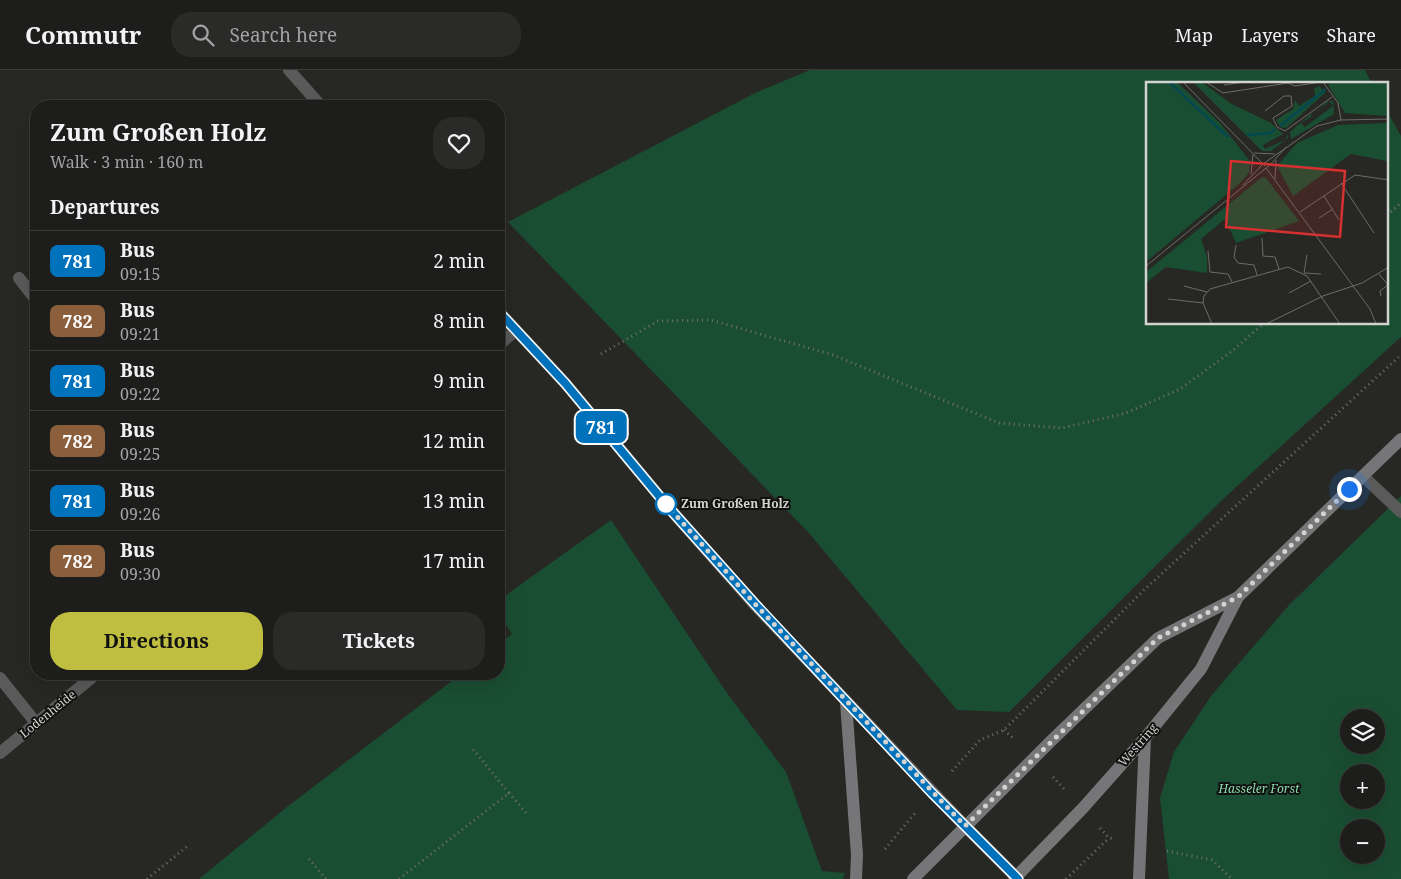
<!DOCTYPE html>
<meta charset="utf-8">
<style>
:root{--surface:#1d1d1b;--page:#2a2a28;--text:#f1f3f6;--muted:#a0a2a3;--line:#3b3b3a;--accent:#bfbe41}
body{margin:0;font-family:"Noto Serif",serif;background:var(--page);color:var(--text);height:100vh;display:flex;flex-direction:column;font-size:19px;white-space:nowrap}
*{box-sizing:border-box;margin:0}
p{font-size:16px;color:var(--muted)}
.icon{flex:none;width:28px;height:28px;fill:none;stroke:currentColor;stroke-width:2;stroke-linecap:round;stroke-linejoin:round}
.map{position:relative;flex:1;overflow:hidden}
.panel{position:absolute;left:30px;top:30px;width:475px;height:580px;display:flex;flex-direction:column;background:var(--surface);border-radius:20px;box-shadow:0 5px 20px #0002,0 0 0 1px var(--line)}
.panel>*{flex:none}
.badge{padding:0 10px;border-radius:8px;font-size:18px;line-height:32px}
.tools{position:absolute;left:1340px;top:639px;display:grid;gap:10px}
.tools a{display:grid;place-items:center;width:45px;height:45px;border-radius:50%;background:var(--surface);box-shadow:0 5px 20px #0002,0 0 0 1px var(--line);font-size:25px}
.you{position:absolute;width:25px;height:25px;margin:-12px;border:4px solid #fff;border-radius:50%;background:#1a73e8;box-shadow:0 0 0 8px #1a73e833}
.map>.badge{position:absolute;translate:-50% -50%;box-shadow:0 0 0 2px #fff}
h2{padding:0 20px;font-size:19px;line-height:45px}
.round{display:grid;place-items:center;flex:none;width:52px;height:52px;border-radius:20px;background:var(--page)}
.summary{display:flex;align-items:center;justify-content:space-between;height:85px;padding:0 20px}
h1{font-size:24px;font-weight:700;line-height:38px}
.action{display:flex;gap:10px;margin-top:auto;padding:10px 20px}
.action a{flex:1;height:58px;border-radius:20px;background:var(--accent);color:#111;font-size:20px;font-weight:700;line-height:58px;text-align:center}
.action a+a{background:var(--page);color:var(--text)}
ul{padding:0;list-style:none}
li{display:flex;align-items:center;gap:15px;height:60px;padding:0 20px;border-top:1px solid var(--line)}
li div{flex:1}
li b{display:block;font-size:19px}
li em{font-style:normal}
li .badge{min-width:55px;font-weight:700;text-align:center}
header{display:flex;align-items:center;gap:30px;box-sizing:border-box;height:70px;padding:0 25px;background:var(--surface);border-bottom:1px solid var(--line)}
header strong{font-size:24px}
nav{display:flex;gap:28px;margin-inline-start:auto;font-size:18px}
.search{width:350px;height:45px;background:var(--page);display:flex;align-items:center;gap:12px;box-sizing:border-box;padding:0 18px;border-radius:20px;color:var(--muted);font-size:19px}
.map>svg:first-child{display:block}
.green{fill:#1a4e32;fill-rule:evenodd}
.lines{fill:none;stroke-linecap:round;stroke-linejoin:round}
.path{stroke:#70706e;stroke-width:3;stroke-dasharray:1 4;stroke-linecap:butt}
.service{stroke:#5a5a5b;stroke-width:12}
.minor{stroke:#5a5a5b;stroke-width:12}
.tertiary{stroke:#5a5a5b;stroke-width:12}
.secondary{stroke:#767678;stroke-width:12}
.line-casing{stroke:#fff;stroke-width:11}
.line{stroke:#0072bc;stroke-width:8}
.walk{stroke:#d3d3d1;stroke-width:5;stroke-dasharray:0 9}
.stop-dot{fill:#fff;stroke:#0072bc;stroke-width:2.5}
.labels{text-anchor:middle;stroke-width:4;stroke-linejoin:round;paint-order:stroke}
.stop-label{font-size:12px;font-weight:bold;fill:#d3d3d1;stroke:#10100f;text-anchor:start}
.street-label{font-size:12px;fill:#d3d3d1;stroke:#10100f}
.park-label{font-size:12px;font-style:italic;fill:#8bddab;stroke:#10100f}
.inset-river{fill:none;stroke:#04494f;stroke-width:2.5}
.inset-road{fill:none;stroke:#6c6c69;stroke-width:1}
.view{fill:#d63130;fill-opacity:0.15;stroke:#d63130;stroke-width:2.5}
.inset-edge{fill:none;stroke:#d3d3d1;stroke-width:2.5}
</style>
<header>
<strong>Commutr</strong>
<div class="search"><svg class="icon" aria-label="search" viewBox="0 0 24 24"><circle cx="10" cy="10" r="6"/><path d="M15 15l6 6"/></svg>Search here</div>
<nav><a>Map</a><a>Layers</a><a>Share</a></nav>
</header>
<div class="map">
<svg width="1401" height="809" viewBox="0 0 1401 809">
<rect width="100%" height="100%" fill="#272724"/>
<!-- green -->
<path class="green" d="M 810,0 L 1365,0 L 1372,14 L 1147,14 L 1147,254 L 1387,254 L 1387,41 L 1401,66 L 1401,267 L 1223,429 L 1009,642 L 957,640 L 809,463 L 508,152 L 755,23 Z
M 1401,426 L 1401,809 L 1169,809 L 1160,728 L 1174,682 L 1211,626 L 1289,535 ZM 1349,648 L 1376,648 L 1376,675 L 1349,675 ZM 1349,702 L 1376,702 L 1376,730 L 1349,730 ZM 1349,758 L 1376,758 L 1376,785 L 1349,785 Z
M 611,450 L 727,623 L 786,702 L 822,801 L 845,803 L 843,809 L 199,809 L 287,737 L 461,604 L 499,604 L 499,574 L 512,564 L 499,544 L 499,530 Z"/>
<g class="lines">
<!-- path -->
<path class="path" d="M 1387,145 L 1401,133
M 601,284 L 658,251 L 711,250 L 833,285 L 999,353 L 1062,358 L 1126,343 L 1180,319 L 1231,282 L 1263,254
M 1004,660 L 1014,669
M 952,701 L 980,670 L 1004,660 L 1145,519 L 1401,285
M 1053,707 L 1064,719
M 509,723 L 527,744
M 1100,758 L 1109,768 L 1115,769
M 885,779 L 915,743
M 1167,781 L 1212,790 L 1232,809
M 309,789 L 326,809
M 147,809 L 189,775
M 399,809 L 509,723 L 472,678
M 1066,809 L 1109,768"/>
<!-- service -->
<path class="service" d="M 1363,406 L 1401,442"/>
<!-- minor -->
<path class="minor" d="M 19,208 L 36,230
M 499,275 L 515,261
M 0,608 L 36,653
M 0,683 L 96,604"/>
<!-- tertiary -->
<path class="tertiary" d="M 289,0 L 321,36
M 499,242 L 565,313 L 670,439 L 755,535 L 965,756"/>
<!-- secondary -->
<path class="secondary" d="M 846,632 L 857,785 L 856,809
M 965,756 L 1018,809
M 913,809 L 1051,671 L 1158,568 L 1238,527 L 1401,369
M 1014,809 L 1083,738 L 1145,668 L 1201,599 L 1238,527
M 1139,809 L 1145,668"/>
</g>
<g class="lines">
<defs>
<path id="line" d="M 499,242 L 565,313 L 670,439 L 755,534 L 932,723 L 1018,809"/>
</defs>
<!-- line casing -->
<use href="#line" class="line-casing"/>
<!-- line -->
<use href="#line" class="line"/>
<!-- walk -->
<path class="walk" d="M 666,434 L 755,534 L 965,756 L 1158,568 L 1238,527 L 1349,419"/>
</g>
<!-- markers -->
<circle class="stop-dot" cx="666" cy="434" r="10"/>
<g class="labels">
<!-- stop labels -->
<g class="stop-label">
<text x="681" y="438">Zum Großen Holz</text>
</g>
<!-- street labels -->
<g class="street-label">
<text transform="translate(48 644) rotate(-39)" y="4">Lodenheide</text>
<text transform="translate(1138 675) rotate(-49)" y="4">Westring</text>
</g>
<!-- park labels -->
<g class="park-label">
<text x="1259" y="723">Hasseler Forst</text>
</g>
</g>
<!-- overview -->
<g transform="translate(1146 12)">
<rect width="242" height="242" fill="#272724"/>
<path d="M 0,0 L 31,0 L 74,41 L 104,79 L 103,91 L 93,102 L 0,180 ZM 47,0 L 56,0 L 84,21 L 125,41 L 137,52 L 117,63 L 119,67 L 139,58 L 142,52 L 142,56 L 125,69 L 116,69 ZM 186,0 L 242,0 L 242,34 L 199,31 L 182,3 ZM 174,4 L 179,11 L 140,46 L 134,45 L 130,38 L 147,27 L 149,18 L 153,24 L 169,14 L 168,6 ZM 181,19 L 187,19 L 188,32 L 145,57 L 144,50 L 166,31 L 165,35 L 155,41 L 159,45 L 187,24 L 183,19 L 172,30 ZM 242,41 L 241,79 L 205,72 L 147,114 L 131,84 L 151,61 L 192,43 ZM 116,95 L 120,96 L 153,139 L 90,161 L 79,137 L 55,157 L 61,175 L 61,191 L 20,185 L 0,201 L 0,190 Z" fill="#1a4e32"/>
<path class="inset-river" d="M 23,0 L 82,55M 134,44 L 180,7M 101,53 L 124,51 L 129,47"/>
<path class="inset-road" d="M 37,0 L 119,84M 60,0 L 77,11 L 142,1 L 149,4 L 175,0M 177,0 L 192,21 L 195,38M 78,3 L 98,0M 119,29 L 138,14 L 145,14 L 146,24 L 127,36 L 131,45 L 139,49 L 186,15M 108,71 L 129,72M 120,86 L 224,227 L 230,242M 105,92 L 107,72M 129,97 L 130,78M 195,101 L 228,151M 97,103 L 117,82 L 171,44 L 195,38 L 243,37M 178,114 L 193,138M 154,130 L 209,93 L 243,98M 173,136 L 187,127M 116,156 L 117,174 L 129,175 L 133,187M 90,163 L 88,175 L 92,181 L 108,183 L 111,193M 62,169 L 64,190 L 82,192 L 86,200M 161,173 L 158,191 L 175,192M 0,184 L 125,82 L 140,65M 233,192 L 242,203 L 234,209 L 235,214M 38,204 L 61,210M 143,211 L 165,199M 22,217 L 57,221M 66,242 L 57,221 L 58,214 L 64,207 L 142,185 L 161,194 L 194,242M 120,242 L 177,214 L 216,201 L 243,185"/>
<path class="view" d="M 85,79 L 199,89 L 194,155 L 80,145 Z"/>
<rect width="242" height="242" class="inset-edge"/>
</g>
</svg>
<div class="tools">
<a><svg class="icon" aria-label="layers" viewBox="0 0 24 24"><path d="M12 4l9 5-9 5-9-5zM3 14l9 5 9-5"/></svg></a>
<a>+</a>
<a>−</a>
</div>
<div class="you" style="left:1349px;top:419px"></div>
<b class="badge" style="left:601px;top:357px;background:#0072bc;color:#fff">781</b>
<section class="panel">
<div class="summary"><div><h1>Zum Großen Holz</h1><p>Walk · 3 min · 160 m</p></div><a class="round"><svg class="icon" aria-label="heart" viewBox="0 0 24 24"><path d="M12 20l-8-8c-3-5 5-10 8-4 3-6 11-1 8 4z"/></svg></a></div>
<h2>Departures</h2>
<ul>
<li><span class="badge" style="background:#0072bc;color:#fff">781</span><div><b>Bus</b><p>09:15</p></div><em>2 min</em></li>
<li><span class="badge" style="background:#8b5e3c;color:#fff">782</span><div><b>Bus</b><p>09:21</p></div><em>8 min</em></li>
<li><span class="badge" style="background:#0072bc;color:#fff">781</span><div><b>Bus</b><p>09:22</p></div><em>9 min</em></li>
<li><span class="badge" style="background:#8b5e3c;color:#fff">782</span><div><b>Bus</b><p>09:25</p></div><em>12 min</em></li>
<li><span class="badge" style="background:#0072bc;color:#fff">781</span><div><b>Bus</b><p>09:26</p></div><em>13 min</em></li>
<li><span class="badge" style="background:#8b5e3c;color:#fff">782</span><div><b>Bus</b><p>09:30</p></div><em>17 min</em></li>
</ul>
<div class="action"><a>Directions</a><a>Tickets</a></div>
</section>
</div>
